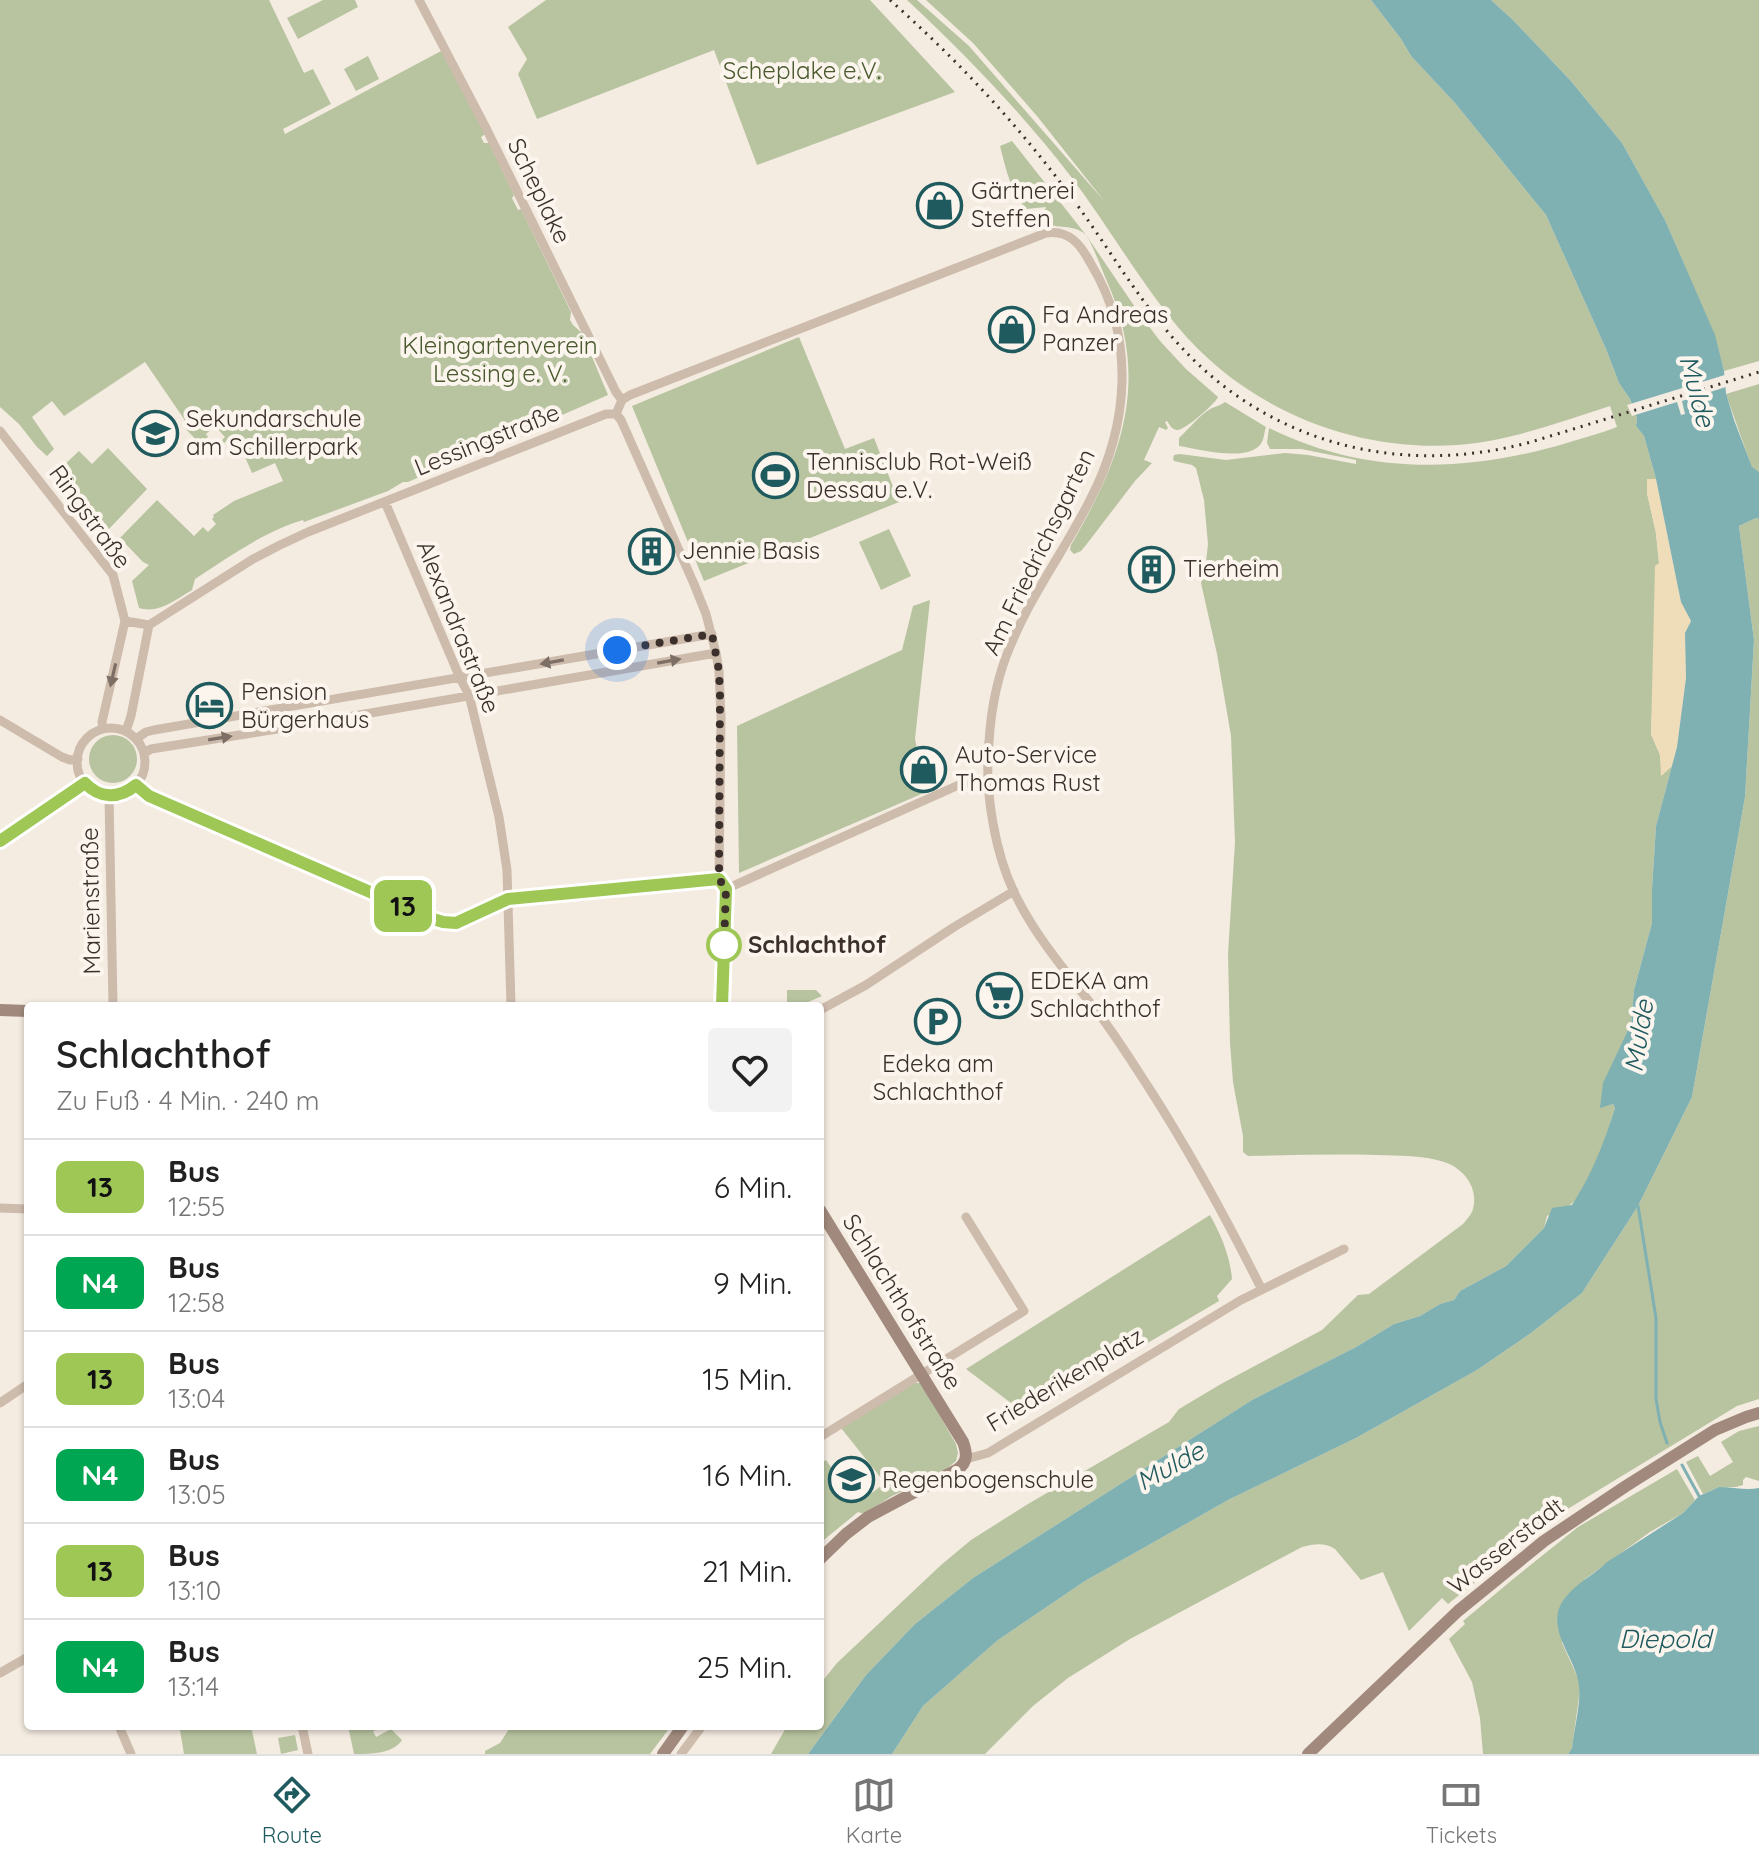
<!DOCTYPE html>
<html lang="de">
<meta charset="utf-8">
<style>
:root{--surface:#fff;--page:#f2f2f2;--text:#222;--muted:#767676;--line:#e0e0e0;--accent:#1f5a5e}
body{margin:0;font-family:Quicksand,sans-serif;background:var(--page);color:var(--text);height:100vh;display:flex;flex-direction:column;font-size:30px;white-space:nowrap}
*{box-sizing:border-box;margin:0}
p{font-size:26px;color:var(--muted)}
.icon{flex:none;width:44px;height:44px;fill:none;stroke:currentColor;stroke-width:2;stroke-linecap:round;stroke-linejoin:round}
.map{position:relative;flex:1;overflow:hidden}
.details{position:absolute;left:24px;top:1002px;width:800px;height:728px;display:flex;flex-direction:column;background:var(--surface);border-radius:8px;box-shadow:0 2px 6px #0004}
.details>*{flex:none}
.badge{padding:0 16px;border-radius:12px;font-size:28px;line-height:52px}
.you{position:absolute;width:40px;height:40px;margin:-20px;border:6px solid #fff;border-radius:50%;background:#1a73e8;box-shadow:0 0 0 12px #1a73e833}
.map>.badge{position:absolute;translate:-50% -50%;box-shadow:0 0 0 4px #fff}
.round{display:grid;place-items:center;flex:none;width:84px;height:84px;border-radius:8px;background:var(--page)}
.summary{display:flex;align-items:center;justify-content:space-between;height:136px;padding:0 32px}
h1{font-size:38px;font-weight:600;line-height:60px}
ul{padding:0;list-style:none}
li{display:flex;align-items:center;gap:24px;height:96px;padding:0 32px;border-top:2px solid var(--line)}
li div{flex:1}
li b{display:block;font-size:30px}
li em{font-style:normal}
li .badge{min-width:88px;font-weight:700;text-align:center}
.dock{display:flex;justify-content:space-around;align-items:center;height:112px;border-top:2px solid var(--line);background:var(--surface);font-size:22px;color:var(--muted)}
.dock a{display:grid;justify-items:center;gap:4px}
.dock .on{color:var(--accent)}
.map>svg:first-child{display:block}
.green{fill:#b8c4a0}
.sand{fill:#efdcb8}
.water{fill:#7fb0b2}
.pier{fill:#f4ebe1}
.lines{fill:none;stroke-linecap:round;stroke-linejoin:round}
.stream{stroke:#7fb0b2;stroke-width:3}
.street{stroke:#cdbbac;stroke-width:9}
.secondary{stroke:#a18a7d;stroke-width:12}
.rail{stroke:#3b302b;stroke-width:3;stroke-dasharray:2 6;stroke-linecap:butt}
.oneway{fill:#7d6f65}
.line-casing{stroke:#fff;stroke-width:18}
.line{stroke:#9fc755;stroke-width:12}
.walk{stroke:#3b302b;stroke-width:8;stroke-dasharray:0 14.4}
.stop-dot{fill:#fff;stroke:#9fc755;stroke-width:4}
.labels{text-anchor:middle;stroke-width:8;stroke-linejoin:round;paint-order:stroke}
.park-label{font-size:24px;fill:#4a5a2e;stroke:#fbf5ee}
.street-label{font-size:24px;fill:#3b302b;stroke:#fbf5ee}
.poi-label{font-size:24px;fill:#3b302b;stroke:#fbf5ee;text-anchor:start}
.stop-label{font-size:24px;font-weight:bold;fill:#3b302b;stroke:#fbf5ee;text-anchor:start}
.water-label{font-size:26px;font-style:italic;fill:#1f5a5e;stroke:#fbf5ee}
</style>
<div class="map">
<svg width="1759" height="1754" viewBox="0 0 1759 1754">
<rect width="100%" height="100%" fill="#f4ebe1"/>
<!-- green -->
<path class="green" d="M 0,0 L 269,0 L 304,73 L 313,69 L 331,104 L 283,129 L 285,134 L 443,50 L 485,134 L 481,137 L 484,143 L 489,143 L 514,195 L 512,198 L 518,210 L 521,209 L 571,312 L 570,320 L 573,325 L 582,333 L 608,395 L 408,482 L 403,482 L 388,491 L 304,522 L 303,520 C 263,532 229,557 195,579 L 192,590 C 175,600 159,614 139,608 L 132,581 L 149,565 L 143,562 L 120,538 L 157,500 L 194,536 L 203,527 L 208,532 L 216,524 L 212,519 L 214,517 L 213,515 L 234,501 L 283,481 L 275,463 L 252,473 L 236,436 L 234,438 L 231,436 L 213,455 L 208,450 L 213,444 L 216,446 L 225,437 L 215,426 L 206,434 L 208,437 L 200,444 L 184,427 L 184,419 L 145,362 L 64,416 L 52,401 L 32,417 L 54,449 L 47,456 L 37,447 L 19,424 L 0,407 Z
M 323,0 L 355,0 L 358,7 L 298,39 L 287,18 Z
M 546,0 L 870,0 L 955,92 L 757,165 L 714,50 L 537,119 L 518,74 L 527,59 L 508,27 Z
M 907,0 L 917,0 L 969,46 L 1105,202 L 1037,116 L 973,43 L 926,0 L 1371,0 L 1401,39 L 1411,56 L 1455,103 L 1546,215 L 1606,349 L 1619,383 L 1630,399 L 1637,418 L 1636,426 L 1644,436 L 1656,479 L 1647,480 L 1647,493 L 1656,533 L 1659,563 L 1651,734 L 1660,755 L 1662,775 L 1672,766 L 1656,826 L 1652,889 L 1652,923 L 1634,990 L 1631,1024 L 1601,1107 L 1613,1104 L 1615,1108 C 1608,1131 1589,1192 1570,1205 C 1564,1210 1554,1213 1547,1216 L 1544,1228 L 1506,1266 L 1460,1291 L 1454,1300 L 1440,1304 L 1420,1316 L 1394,1324 L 1356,1347 L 1252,1400 L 973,1578 L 915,1624 L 866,1675 L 808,1754 L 771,1754 L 787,1726 L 820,1726 L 820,1684 L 837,1663 L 941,1565 L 971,1540 L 1028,1504 L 1169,1422 L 1179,1409 L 1221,1384 L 1322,1330 L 1358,1295 L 1369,1294 L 1463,1224 C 1466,1220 1472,1214 1473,1209 C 1479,1187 1463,1168 1444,1162 C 1423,1155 1399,1156 1377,1155 C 1334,1154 1291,1155 1248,1156 L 1243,1152 L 1243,1136 L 1233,1082 L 1230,1043 L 1228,954 L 1235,842 L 1231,736 L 1217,654 L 1201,583 L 1205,571 L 1208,544 L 1204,500 L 1196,468 L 1192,465 L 1174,461 L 1173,459 L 1174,455 L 1180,454 L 1226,460 L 1285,453 L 1308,455 L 1356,464 L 1356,460 L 1301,449 L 1270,449 L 1267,443 L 1269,428 C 1366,476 1468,473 1570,442 C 1585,437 1602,433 1617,427 L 1610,406 C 1560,422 1510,441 1457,445 C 1351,452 1245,408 1177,326 C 1139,280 1108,226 1072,178 C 1022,113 966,55 907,0 Z
M 1491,0 L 1759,0 L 1759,361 L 1724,371 L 1714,335 L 1665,220 L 1622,143 L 1570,80 L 1512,19 Z
M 368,56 L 379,79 L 356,91 L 344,69 Z
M 1012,141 L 1086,235 L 1139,313 L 1160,341 L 1186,369 L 1218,397 C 1215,404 1184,431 1177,430 C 1171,429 1170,425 1167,421 L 1165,422 L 1168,428 L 1166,430 L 1159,427 L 1144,460 L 1152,463 L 1135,481 L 1086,545 L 1081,551 L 1074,554 L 1070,550 L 1071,545 C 1123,456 1151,379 1106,279 C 1102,270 1091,240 1085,234 C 1073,224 1057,229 1045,223 L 1043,218 L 1046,207 L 1026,209 C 1010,190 1006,169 1000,146 Z
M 799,337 L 845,449 L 874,438 L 899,502 L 704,581 L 632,406 Z
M 1759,384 L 1759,472 L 1752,468 L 1726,394 Z
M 1225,402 L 1266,427 C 1264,433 1264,440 1260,445 C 1245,462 1199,449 1179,446 L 1179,438 C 1189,429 1200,414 1212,408 C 1217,406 1221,405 1225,402 Z
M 108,448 L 147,489 L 109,529 L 59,470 L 79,451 L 92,464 Z
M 1756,518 L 1759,519 L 1759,1399 L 1737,1406 L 1561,1513 L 1448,1604 L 1442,1598 L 1409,1631 L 1383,1572 L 1361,1580 L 1335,1549 C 1324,1542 1314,1544 1302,1547 L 1130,1639 L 1068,1678 L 1033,1706 L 985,1754 L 892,1754 L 923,1706 L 998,1640 L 1085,1581 L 1230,1499 L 1356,1438 L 1477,1370 L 1531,1333 L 1582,1293 L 1638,1206 L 1692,1097 L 1745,797 L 1754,640 L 1739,526 Z
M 889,529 L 911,576 L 881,590 L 859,542 Z
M 930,600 L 915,739 L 926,792 L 739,873 L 737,726 L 902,650 L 913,606 Z
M89 759a24 24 0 1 1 48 0a24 24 0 1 1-48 0Z
M 787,990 L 816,990 L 822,996 L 799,1006 L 787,1006 Z
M 1210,1215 C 1221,1235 1230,1256 1232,1279 L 1217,1296 L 1219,1301 L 1049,1401 L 1011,1403 L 966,1369 Z
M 914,1383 L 921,1383 L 956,1444 L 958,1453 L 956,1461 L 940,1474 L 892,1496 L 864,1514 L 858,1512 L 820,1543 L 820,1463 L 826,1460 L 851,1496 L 858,1490 L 865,1498 L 885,1483 L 841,1428 Z
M 1759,1426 L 1759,1481 L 1746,1477 L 1743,1480 L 1743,1485 L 1736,1487 L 1719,1487 L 1703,1494 L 1686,1462 L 1698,1456 L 1710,1476 L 1733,1462 L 1721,1442 L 1739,1431 Z
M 1677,1469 L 1695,1500 L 1683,1513 L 1650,1532 L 1585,1579 L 1562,1643 L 1578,1678 L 1580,1689 L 1572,1748 L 1568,1754 L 1483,1754 L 1480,1718 L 1472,1682 L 1449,1639 L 1465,1624 L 1463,1621 L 1512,1580 L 1578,1527 Z
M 199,1726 L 251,1726 L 257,1754 L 184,1754 L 180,1730 Z
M 348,1726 L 383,1726 L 381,1729 L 373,1731 L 376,1737 L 391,1729 L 402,1740 C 393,1754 371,1754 354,1754 Z
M 511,1726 L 671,1726 L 650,1754 L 485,1754 L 485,1751 L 500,1743 Z
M 295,1735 L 298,1750 L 281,1754 L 278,1738 Z"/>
<!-- sand -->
<path class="sand" d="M 1647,479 L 1656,479 L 1681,602 L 1691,621 L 1685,633 L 1686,678 L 1677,747 L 1672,766 L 1661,776 L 1660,755 L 1651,734 L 1655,566 L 1659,563 L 1656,533 L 1647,493 Z"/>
<!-- water -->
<path class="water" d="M 1371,0 L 1491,0 L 1512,19 L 1570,80 L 1622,143 L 1665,220 L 1715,335 L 1724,371 L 1726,393 L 1734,420 L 1752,467 L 1759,472 L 1759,519 L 1756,518 L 1739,526 L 1754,640 L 1745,797 L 1692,1097 L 1638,1206 L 1582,1293 L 1531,1333 L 1477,1370 L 1356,1438 L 1230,1499 L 1085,1581 L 998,1640 L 923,1706 L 892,1754 L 808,1754 L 866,1675 L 915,1624 L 973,1578 L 1252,1400 L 1356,1347 L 1394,1324 L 1420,1316 L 1440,1304 L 1454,1300 L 1460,1291 L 1506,1266 L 1544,1228 L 1552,1208 L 1572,1205 C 1592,1174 1604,1143 1615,1108 L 1613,1104 L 1600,1108 L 1603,1083 L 1631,1024 L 1634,990 L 1652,923 L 1652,889 L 1656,826 L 1677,747 L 1686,678 L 1685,633 L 1691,621 L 1681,602 L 1656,479 L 1644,436 L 1636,426 L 1637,418 L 1630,399 L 1619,383 L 1606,349 L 1546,215 L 1455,103 L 1411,56 L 1401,39 Z
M 1719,1487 C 1733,1487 1746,1491 1759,1488 L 1759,1754 L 1568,1754 L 1572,1748 C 1574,1729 1581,1703 1579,1686 C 1577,1658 1542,1627 1565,1598 C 1576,1583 1594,1575 1607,1562 L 1683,1513 L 1699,1496 Z"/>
<!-- pier -->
<path class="pier" d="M 1728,374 L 1729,386 L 1682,401 L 1685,414 L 1681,415 L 1677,402 L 1632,416 L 1627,405 Z"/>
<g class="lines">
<!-- stream -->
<path class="stream" d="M 1638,1206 L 1656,1318 L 1656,1399 L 1660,1422 L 1667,1443
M 1682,1465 L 1699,1496"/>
<!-- street -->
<path class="street" d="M 419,0 L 485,126 L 616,392 L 622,400
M 616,414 L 622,400 L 630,395 L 1046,233 C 1069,229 1081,245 1091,264 C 1136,338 1129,425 1090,500 C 1066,548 1033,592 1012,642 C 998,673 991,709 989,742 C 984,791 995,857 1018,900 C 1040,943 1073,980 1102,1018 C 1119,1041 1134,1065 1149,1088 C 1190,1152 1227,1220 1261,1288
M 616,414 L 621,420 L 694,584 L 706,614 L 716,653 L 719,671 L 721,718 L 719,879 L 726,889 L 722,1006
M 0,431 L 113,575 L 125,621 L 102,722 L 103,729
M 385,502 L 460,678 L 469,695 L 499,817 L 507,870 L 511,1006
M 125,621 L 149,625 L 253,559 L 280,545 L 308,532 L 606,414 L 616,414
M 0,720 L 62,757 L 70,760 L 78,759
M77 762a34 34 0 1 1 68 0a34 34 0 1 1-68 0Z
M 126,731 L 131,716 L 149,625
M 136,739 L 146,732 L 154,730 L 712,634
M 144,753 L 151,749 L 296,726 L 716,653
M 136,785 L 149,796 L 430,918 L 448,923 L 456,923 L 508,899 L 719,879
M 109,796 L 113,1006
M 0,841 L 85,783
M 726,889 L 961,784 L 988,780
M 820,1010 L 866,985 L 954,927 L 1014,891
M 0,1208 L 28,1209
M 0,1403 L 28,1384
M 820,1437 L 1024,1311 L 966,1217
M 966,1459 L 988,1453 L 1241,1300 L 1344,1249
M 0,1673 L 28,1657
M 119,1726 L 131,1754
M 302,1726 L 308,1754
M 681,1754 L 702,1726"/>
<!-- secondary -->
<path class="secondary" d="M 0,1010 L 28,1011
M 820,1210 L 963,1442 C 967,1453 968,1462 958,1469 L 868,1517 L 846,1534 L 820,1559
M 663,1754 L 683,1726
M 1308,1754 L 1458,1611 L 1544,1541 L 1626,1486 L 1715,1430 L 1746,1417 L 1759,1413"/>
<!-- rail -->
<path class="rail" d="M 890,0 C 953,56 1012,118 1063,186 C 1101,235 1132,291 1173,338 C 1264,443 1398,478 1531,442 L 1759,372"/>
</g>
<!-- one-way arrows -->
<defs><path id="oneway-solid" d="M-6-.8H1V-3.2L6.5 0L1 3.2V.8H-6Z" transform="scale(2)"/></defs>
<g class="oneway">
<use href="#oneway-solid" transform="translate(669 661) rotate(-10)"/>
<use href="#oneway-solid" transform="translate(552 662) rotate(170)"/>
<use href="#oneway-solid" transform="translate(113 675) rotate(103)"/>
<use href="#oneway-solid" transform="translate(220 738) rotate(-9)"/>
</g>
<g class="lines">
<defs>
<path id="line" d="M 0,841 L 85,783 C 100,799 119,799 136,785 L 149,796 L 430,918 L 443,922 L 456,923 L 508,899 L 719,879 L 726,889 L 722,1006"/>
</defs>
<!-- line casing -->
<use href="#line" class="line-casing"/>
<!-- line -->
<use href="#line" class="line"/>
<!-- walk -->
<path class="walk" d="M 617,650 L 712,634 L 719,671 L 720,694 L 719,879 L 726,889 L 724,945"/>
</g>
<!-- icons -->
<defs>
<symbol id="shop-ring" viewBox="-11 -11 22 22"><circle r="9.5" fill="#fbf5ee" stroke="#1f5a5e" stroke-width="1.5"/><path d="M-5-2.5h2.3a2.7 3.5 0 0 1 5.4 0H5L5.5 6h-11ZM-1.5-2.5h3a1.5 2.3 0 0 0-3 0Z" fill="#1f5a5e"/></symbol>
<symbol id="school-ring" viewBox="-11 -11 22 22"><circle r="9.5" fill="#fbf5ee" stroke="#1f5a5e" stroke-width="1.5"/><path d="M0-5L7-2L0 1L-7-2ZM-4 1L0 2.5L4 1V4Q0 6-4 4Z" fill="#1f5a5e"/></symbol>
<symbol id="stadium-ring" viewBox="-11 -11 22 22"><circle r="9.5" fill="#fbf5ee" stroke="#1f5a5e" stroke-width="1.5"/><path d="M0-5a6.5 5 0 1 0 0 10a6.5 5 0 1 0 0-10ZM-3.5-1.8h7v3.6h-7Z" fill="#1f5a5e"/></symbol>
<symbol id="building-ring" viewBox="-11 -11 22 22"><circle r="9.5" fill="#fbf5ee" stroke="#1f5a5e" stroke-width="1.5"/><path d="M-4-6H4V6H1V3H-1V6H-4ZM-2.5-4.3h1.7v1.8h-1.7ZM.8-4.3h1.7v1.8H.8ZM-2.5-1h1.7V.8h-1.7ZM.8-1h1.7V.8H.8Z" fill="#1f5a5e"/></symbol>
<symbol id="hotel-ring" viewBox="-11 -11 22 22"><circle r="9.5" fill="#fbf5ee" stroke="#1f5a5e" stroke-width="1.5"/><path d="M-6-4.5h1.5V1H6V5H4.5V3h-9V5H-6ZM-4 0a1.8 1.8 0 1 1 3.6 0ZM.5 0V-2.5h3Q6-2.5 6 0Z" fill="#1f5a5e"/></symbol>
<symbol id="supermarket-ring" viewBox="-11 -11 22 22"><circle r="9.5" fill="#fbf5ee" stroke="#1f5a5e" stroke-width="1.5"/><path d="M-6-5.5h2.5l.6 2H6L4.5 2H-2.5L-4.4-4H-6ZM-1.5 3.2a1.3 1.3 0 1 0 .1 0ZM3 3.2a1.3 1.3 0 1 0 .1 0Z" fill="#1f5a5e"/></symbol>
<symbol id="parking-ring" viewBox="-11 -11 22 22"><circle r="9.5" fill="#fbf5ee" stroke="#1f5a5e" stroke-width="1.5"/><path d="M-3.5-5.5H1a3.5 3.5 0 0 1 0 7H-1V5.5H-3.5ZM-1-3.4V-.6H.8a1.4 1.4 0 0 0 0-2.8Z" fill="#1f5a5e"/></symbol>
</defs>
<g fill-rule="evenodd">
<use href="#shop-ring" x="914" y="180" width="51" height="51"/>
<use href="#shop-ring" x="986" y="304" width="51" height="51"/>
<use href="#school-ring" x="130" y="408" width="51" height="51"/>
<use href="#stadium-ring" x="750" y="450" width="51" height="51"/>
<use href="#building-ring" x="626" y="526" width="51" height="51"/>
<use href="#building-ring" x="1126" y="544" width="51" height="51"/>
<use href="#hotel-ring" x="184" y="680" width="51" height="51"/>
<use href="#shop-ring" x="898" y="744" width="51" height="51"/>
<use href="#supermarket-ring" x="974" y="970" width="51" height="51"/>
<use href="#parking-ring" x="912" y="996" width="51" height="51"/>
<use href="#school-ring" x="826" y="1454" width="51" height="51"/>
</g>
<!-- markers -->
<circle class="stop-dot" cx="724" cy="945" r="16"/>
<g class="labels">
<!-- park labels -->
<g class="park-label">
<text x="802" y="79">Scheplake e.V.</text>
<text x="500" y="354">Kleingartenverein<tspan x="500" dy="28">Lessing e. V.</tspan></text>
</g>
<!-- street labels -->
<g class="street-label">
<text transform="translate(539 191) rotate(64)" y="8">Scheplake</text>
<text transform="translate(487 440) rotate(-22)" y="8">Lessingstraße</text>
<text transform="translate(90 517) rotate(54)" y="8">Ringstraße</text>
<text transform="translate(1039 552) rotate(-64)" y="8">Am Friedrichsgarten</text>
<text transform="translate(458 627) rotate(68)" y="8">Alexandrastraße</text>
<text transform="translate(91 901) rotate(-91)" y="8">Marienstraße</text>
<text transform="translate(902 1302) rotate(58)" y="8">Schlachthofstraße</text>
<text transform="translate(1065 1380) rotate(-31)" y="8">Friederikenplatz</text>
<text transform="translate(1506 1546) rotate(-38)" y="8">Wasserstadt</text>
</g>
<!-- poi labels -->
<g class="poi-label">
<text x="971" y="199">Gärtnerei<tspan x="971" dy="28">Steffen</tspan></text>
<text x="1042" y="323">Fa Andreas<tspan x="1042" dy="28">Panzer</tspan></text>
<text x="186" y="427">Sekundarschule<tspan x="186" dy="28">am Schillerpark</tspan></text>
<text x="806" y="470">Tennisclub Rot-Weiß<tspan x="806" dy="28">Dessau e.V.</tspan></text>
<text x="682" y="559">Jennie Basis</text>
<text x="1183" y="577">Tierheim</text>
<text x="241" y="700">Pension<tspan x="241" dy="28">Bürgerhaus</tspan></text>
<text x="955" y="763">Auto-Service<tspan x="955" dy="28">Thomas Rust</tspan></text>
<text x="1030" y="989">EDEKA am<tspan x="1030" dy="28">Schlachthof</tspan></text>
<text x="938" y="1072" text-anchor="middle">Edeka am<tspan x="938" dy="28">Schlachthof</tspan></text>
<text x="882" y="1488">Regenbogenschule</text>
</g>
<!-- stop labels -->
<g class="stop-label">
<text x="748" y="953">Schlachthof</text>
</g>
<!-- water labels -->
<g class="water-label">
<text transform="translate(1697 391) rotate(75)" y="9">Mulde</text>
<text transform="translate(1639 1036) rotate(-81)" y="9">Mulde</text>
<text transform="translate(1170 1466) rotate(-29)" y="9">Mulde</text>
<text x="1665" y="1648">Diepold</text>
</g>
</g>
</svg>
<div class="you" style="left:617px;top:650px"></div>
<b class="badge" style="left:403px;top:906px;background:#9fc755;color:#111">13</b>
<section class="details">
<div class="summary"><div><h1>Schlachthof</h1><p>Zu Fuß · 4 Min. · 240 m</p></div><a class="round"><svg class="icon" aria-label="heart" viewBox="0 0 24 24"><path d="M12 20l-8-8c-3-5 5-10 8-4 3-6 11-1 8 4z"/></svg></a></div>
<ul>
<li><span class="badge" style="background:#9fc755;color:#111">13</span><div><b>Bus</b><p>12:55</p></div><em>6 Min.</em></li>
<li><span class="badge" style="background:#00a651;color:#fff">N4</span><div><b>Bus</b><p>12:58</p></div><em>9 Min.</em></li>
<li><span class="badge" style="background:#9fc755;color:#111">13</span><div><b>Bus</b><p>13:04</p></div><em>15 Min.</em></li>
<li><span class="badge" style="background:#00a651;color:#fff">N4</span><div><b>Bus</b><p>13:05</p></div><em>16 Min.</em></li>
<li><span class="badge" style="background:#9fc755;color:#111">13</span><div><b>Bus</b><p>13:10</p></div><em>21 Min.</em></li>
<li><span class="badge" style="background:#00a651;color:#fff">N4</span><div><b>Bus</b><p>13:14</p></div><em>25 Min.</em></li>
</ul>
</section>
</div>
<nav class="dock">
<a class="on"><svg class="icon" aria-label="directions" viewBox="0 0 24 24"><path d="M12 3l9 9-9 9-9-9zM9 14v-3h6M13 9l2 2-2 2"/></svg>Route</a>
<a><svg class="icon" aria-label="map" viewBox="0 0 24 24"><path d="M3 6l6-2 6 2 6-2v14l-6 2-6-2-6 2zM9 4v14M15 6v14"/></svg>Karte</a>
<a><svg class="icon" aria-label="tickets" viewBox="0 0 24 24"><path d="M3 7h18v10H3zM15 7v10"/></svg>Tickets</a>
</nav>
